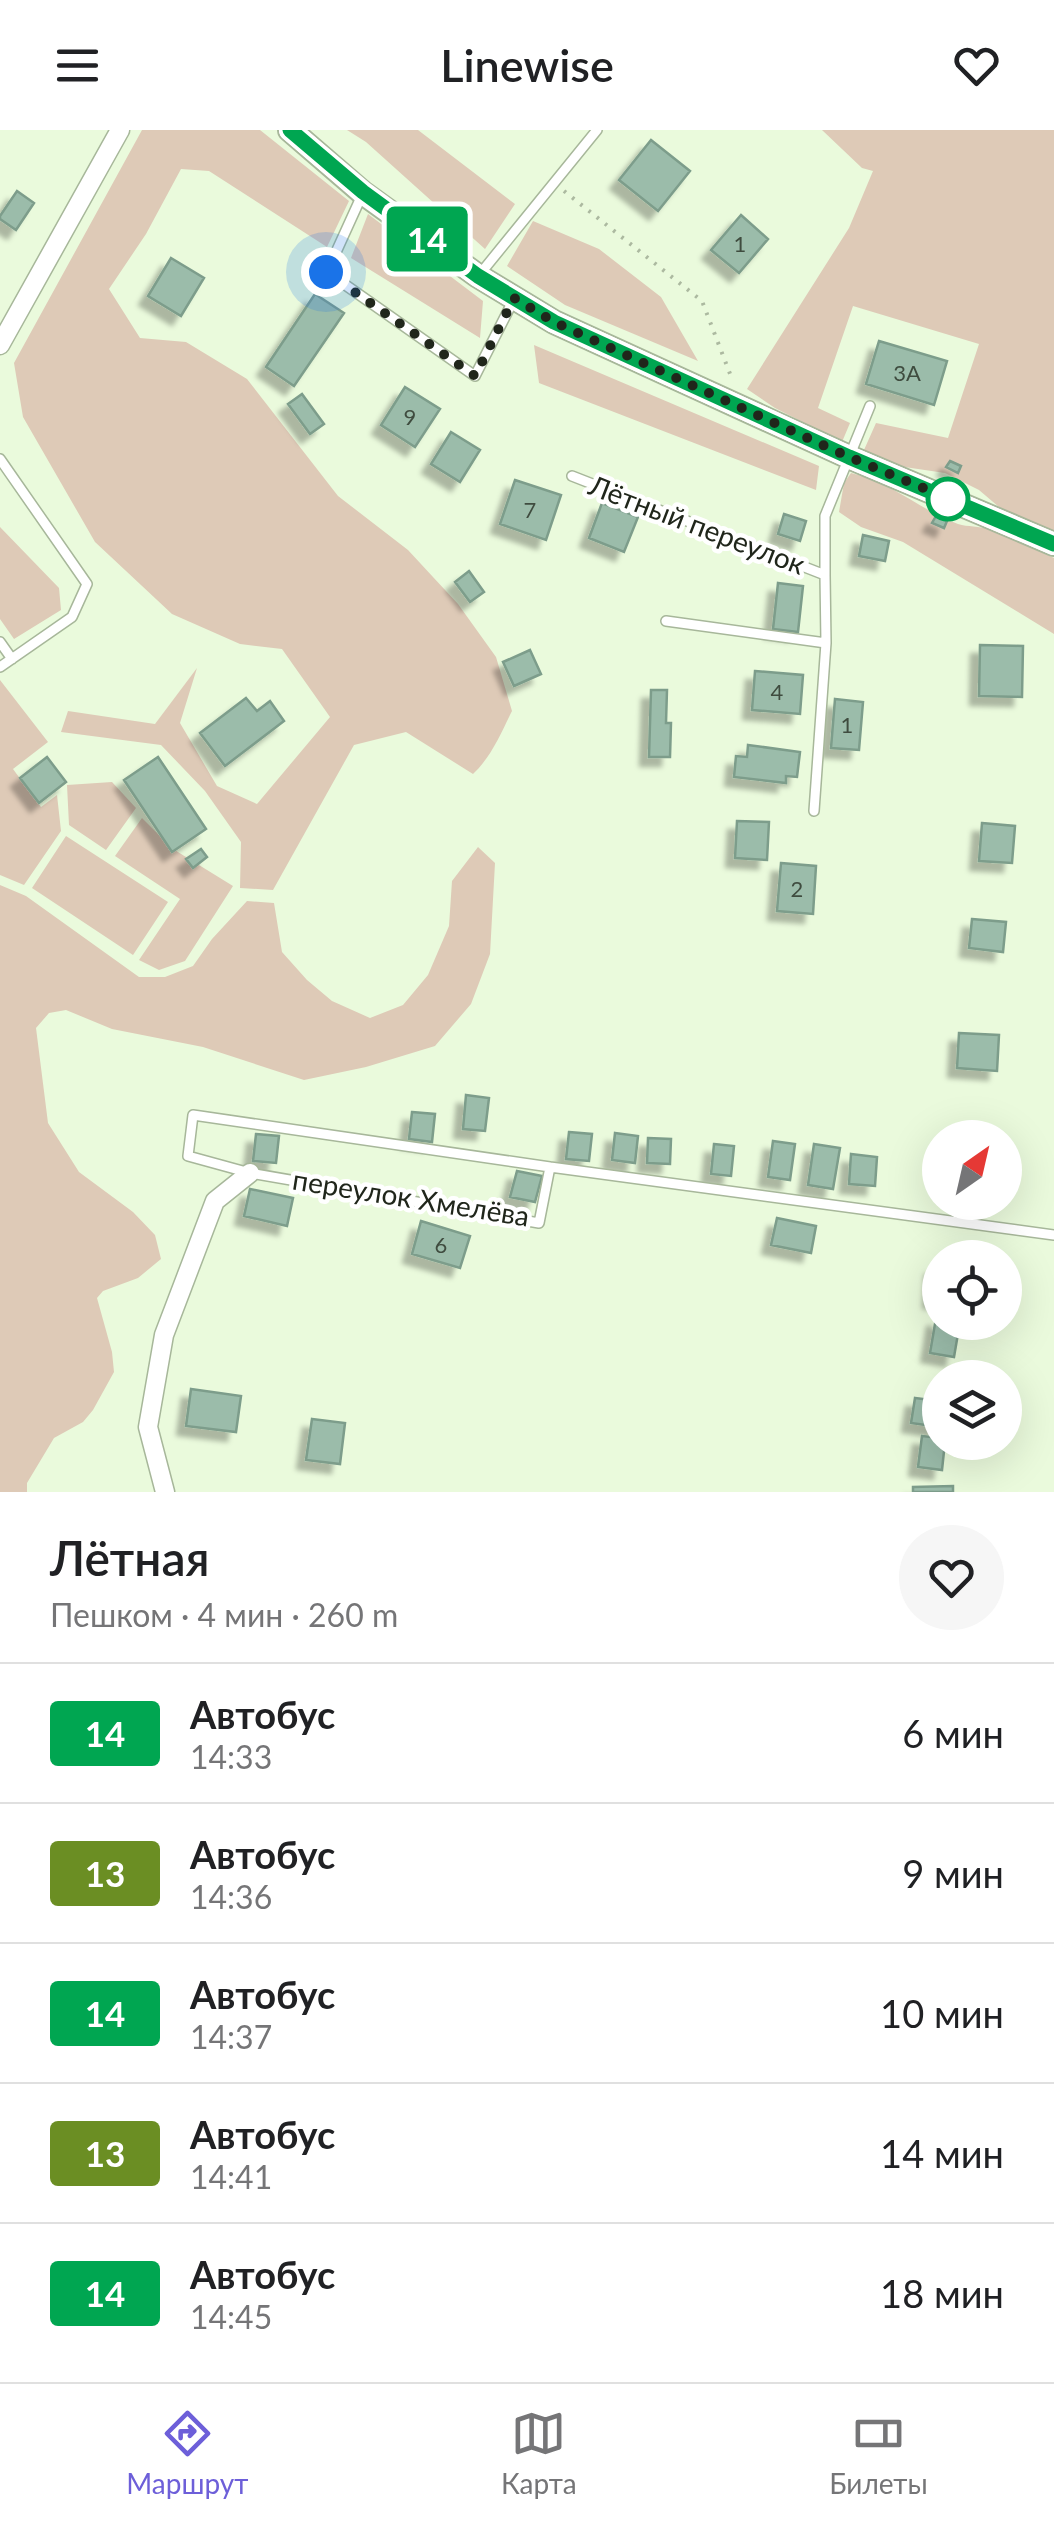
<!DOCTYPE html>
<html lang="ru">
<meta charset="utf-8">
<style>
:root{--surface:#fff;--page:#f6f6f6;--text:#202124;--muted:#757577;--line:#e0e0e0;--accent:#6d5fd9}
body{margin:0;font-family:Lato,sans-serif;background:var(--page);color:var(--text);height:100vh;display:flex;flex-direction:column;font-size:38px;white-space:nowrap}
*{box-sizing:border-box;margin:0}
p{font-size:32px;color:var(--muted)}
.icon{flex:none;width:55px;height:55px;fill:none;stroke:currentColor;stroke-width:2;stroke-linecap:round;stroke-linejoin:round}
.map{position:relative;height:1362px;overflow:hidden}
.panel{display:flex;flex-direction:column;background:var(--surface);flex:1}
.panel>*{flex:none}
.badge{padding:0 20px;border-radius:8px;font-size:35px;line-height:65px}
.needle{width:65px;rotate:34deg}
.buttons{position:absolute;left:922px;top:990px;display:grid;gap:20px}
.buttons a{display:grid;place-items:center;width:100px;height:100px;border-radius:50%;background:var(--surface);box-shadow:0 10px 40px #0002;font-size:50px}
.you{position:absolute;width:50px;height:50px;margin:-25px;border:8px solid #fff;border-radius:50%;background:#1a73e8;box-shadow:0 0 0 15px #1a73e833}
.map>.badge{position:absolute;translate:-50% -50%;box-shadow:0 0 0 5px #fff}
.round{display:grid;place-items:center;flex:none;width:105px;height:105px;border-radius:52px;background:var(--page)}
.headline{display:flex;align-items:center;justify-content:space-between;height:170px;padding:0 50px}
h1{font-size:48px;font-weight:600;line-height:75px}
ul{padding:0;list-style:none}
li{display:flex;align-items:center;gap:30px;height:140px;padding:0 50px;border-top:2px solid var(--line)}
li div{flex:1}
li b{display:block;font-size:38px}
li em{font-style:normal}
li .badge{min-width:110px;font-weight:700;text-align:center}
header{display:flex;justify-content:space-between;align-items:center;height:130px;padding:0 50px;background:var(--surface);font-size:45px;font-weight:600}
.dock{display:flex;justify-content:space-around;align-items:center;height:140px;border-top:2px solid var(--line);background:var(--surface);font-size:28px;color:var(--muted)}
.dock a{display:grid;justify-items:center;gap:5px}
.dock .on{color:var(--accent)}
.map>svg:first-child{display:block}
.green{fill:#decab7}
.building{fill:#9bbcaa;stroke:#7d9d8b;stroke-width:2.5;filter:url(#shadow)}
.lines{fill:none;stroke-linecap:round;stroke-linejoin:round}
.service-casing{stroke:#a7b79a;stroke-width:12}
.minor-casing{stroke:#a7b79a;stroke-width:21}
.tertiary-casing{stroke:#a7b79a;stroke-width:26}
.path{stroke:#acb9a0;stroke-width:4;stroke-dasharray:2.5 8;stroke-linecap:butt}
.service{stroke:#fff;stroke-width:9}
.minor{stroke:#fff;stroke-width:18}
.tertiary{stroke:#fff;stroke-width:22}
.line-casing{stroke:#fff;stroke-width:22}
.line{stroke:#00a651;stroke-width:15}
.walk{stroke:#20261b;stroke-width:10;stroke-dasharray:0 18}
.stop-dot{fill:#fff;stroke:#00a651;stroke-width:5}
.labels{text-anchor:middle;stroke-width:9;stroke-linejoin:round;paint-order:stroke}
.number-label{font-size:22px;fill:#3f4c3f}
.street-label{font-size:28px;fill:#20261b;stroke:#fff}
</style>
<header><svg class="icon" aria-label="menu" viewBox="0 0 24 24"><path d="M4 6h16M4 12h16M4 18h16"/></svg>Linewise<svg class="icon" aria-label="heart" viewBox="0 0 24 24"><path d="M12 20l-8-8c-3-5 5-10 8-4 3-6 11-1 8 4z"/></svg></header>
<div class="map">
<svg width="1054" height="1362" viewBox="0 0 1054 1362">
<defs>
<filter id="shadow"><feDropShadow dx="-9" dy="9" stdDeviation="2.5" flood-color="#0004"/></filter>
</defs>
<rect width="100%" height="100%" fill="#eafadc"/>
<!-- green -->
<path class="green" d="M 142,0 L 260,0 L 349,71 L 327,117 L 209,41 L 181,39 L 146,104 L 109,159 L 140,208 L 186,212 L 247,249 L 338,366 L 408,420 L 458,474 L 496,527 L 512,581 C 501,603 492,626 473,644 L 406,602 L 354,615 L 273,760 L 240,758 L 241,712 L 205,661 L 161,615 L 61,602 L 68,581 L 155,594 L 197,538 L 180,593 L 217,656 L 257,674 L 330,587 L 282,519 L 240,514 L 172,484 L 95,412 L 23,287 L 14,233 Z
M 347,0 L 418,0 L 515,74 L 485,119 L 366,12 Z
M 822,0 L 1054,0 L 1054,403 L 1006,383 L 979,360 L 945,343 L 891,335 L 864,320 L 876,293 L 948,308 L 979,214 L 853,176 L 818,278 L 850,293 L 842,312 L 775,278 L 747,259 L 849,98 L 873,41 L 862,38 Z
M 368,84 L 483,171 L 480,208 L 351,128 Z
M 533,91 L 599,119 L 661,167 L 698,231 L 565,175 L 507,136 Z
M 534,215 L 819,336 L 816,360 L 539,253 Z
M 851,343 C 892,352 920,380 958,394 C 968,397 979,396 989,399 C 1011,405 1033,418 1054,428 L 1054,504 L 903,412 L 861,397 L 839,382 L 844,353 Z
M 0,397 L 59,458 L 61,480 L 14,509 L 0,489 Z
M 0,550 L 48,612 L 13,639 L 41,677 L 57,665 L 61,701 L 24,755 L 0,745 Z
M 112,652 L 136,678 L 106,720 L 69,695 L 67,655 Z
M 142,688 L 173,719 L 233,756 L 185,831 L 159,840 L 139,830 L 180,769 L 115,726 Z
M 66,706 L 168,772 L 133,825 L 32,758 Z
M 478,717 L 495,733 L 490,824 L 471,874 L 435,916 L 366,937 L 304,950 L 203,917 L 112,899 L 66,880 L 49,883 L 36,898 L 48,993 L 79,1042 L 133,1082 L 155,1105 L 161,1129 L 138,1148 L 103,1161 L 97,1168 L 112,1222 L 114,1242 L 93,1280 L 83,1292 L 54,1308 L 27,1353 L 27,1362 L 0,1362 L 0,755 L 26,766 L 139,847 L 165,847 L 193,836 L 212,809 L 247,771 L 274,773 L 282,822 L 307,850 L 332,871 L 370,888 L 403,875 L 428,845 L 449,796 L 452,751 Z"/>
<!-- building -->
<path class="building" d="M 651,10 L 690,41 L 658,81 L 619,50 Z
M 17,61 L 34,73 L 16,100 L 0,89 L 0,86 Z
M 741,85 L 768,109 L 739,143 L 711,120 Z
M 171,128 L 204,148 L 181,186 L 148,166 Z
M 315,164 L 344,183 L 294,256 L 266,237 Z
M 879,211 L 947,231 L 934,275 L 866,254 Z
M 405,257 L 440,279 L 415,317 L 381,295 Z
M 302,264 L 324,294 L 310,304 L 288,274 Z
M 451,302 L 480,320 L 460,352 L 431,334 Z
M 950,331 L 961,336 L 958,343 L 946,337 Z
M 515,350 L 561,365 L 546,410 L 500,394 Z
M 602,373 L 638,387 L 624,422 L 589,408 Z
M 784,384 L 806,391 L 800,411 L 778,404 Z
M 936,386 L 947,391 L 944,398 L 932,393 Z
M 863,405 L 889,411 L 885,431 L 859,426 Z
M 469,441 L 484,462 L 470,472 L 455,452 Z
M 778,453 L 803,456 L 798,502 L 773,499 Z
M 980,515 L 1023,516 L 1022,567 L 979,566 Z
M 530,520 L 541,544 L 514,556 L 503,532 Z
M 755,541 L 803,545 L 800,584 L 752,580 Z
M 651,560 L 667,560 L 666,593 L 671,593 L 670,627 L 649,627 Z
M 246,568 L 257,581 L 270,571 L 284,591 L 225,636 L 200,603 Z
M 835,569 L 863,572 L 859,620 L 831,618 Z
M 748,615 L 800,622 L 797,647 L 786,646 L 786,653 L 734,647 L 736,626 L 747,627 Z
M 47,627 L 66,652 L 39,673 L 20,648 Z
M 158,627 L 206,699 L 172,722 L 124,650 Z
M 737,691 L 769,692 L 767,730 L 735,728 Z
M 982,693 L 1015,696 L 1012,733 L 979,731 Z
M 201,719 L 207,727 L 193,738 L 186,729 Z
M 781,733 L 816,736 L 813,784 L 777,781 Z
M 972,789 L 1006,792 L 1003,822 L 969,818 Z
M 959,903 L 999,905 L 997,941 L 957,938 Z
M 466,965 L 489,968 L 485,1001 L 463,999 Z
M 412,982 L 435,984 L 432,1012 L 409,1009 Z
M 569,1002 L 592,1004 L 589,1031 L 566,1029 Z
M 615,1003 L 638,1006 L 635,1033 L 612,1030 Z
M 256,1004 L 279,1006 L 276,1033 L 253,1031 Z
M 648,1008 L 671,1009 L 670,1034 L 647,1033 Z
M 773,1011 L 795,1014 L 790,1050 L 768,1047 Z
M 714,1014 L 734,1016 L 731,1046 L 711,1044 Z
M 814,1014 L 840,1018 L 833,1059 L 808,1055 Z
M 1005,1023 L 1013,1024 L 1011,1059 L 1005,1059 Z
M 851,1024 L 877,1027 L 875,1056 L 849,1054 Z
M 517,1041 L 542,1046 L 535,1072 L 510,1067 Z
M 250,1059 L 293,1068 L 287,1096 L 244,1086 Z
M 777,1088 L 816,1096 L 811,1123 L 771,1115 Z
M 421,1091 L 470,1106 L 460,1138 L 412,1124 Z
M 934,1136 L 940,1136 L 940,1170 L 932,1169 Z
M 936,1188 L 940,1188 L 940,1192 L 960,1192 L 954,1227 L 930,1223 Z
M 191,1259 L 241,1266 L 236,1302 L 186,1296 Z
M 915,1268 L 940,1271 L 940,1297 L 911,1293 Z
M 312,1289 L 345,1293 L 340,1334 L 306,1330 Z
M 922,1306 L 940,1308 L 940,1312 L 945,1312 L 942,1340 L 918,1337 Z
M 953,1356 L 953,1362 L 913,1362 L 913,1357 Z"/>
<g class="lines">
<defs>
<path id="service" d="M 362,65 L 327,142 L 475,246 L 513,171
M 480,144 L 597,0
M 0,329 L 87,454 L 72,487 L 0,537
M 572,346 L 825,445 L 826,513 L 814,681
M 825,445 L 825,386 L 870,276
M 666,491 L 826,513
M 0,512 L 12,529
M 550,1037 L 193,985 L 188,1026 L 250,1043 L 539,1093 L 550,1037 L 1054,1105"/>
<path id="minor" d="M 0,215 L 120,0
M 165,1362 L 148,1297 L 164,1205 L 215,1071 L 250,1043"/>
<path id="tertiary" d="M 290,0 L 363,63 L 478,146 L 554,192 L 849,327 L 1054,414"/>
</defs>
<!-- service casing -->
<use href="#service" class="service-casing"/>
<!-- minor casing -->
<use href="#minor" class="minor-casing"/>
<!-- tertiary casing -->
<use href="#tertiary" class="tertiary-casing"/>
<!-- path -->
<path class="path" d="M 564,61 L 702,171 L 732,249"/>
<!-- service -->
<use href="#service" class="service"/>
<!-- minor -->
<use href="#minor" class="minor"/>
<!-- tertiary -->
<use href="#tertiary" class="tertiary"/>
</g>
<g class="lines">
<defs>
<path id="line" d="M 290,0 L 363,62 L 478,146 L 554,192 L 849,327 L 1054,414"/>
</defs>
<!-- line casing -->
<use href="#line" class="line-casing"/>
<!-- line -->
<use href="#line" class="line"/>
<!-- walk -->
<path class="walk" d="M 326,142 L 475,246 L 514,168 L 554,192 L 849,327 L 952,370 L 948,369"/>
</g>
<!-- markers -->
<circle class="stop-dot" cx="948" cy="369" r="20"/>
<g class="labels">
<!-- number labels -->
<g class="number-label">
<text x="740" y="122">1</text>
<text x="907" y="251">3А</text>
<text x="410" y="295">9</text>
<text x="530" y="388">7</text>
<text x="777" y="570">4</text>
<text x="847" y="603">1</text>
<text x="797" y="767">2</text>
<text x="441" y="1123">6</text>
</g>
<!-- street labels -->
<g class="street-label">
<text transform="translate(697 395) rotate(21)" y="10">Лётный переулок</text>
<text transform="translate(411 1068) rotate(9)" y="10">переулок Хмелёва</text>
</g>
</g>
</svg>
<div class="buttons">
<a><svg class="needle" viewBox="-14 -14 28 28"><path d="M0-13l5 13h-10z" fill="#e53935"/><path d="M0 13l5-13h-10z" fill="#757577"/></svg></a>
<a><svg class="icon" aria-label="locate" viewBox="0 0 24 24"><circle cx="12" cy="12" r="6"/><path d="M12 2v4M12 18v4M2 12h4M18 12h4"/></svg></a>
<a><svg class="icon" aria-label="layers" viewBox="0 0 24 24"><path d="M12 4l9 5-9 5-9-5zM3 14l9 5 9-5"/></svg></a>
</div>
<div class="you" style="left:326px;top:142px"></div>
<b class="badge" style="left:427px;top:109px;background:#00a651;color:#fff">14</b>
</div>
<section class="panel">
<div class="headline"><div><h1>Лётная</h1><p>Пешком · 4 мин · 260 m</p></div><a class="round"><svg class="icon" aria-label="heart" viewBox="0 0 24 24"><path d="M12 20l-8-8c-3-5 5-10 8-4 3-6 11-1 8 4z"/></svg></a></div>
<ul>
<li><span class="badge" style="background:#00a651;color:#fff">14</span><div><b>Автобус</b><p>14:33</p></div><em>6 мин</em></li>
<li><span class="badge" style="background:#6b8e23;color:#fff">13</span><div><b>Автобус</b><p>14:36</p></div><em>9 мин</em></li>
<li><span class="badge" style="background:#00a651;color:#fff">14</span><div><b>Автобус</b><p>14:37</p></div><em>10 мин</em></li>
<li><span class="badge" style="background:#6b8e23;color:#fff">13</span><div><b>Автобус</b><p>14:41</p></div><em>14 мин</em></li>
<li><span class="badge" style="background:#00a651;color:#fff">14</span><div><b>Автобус</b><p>14:45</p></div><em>18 мин</em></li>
</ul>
</section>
<nav class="dock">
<a class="on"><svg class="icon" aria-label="directions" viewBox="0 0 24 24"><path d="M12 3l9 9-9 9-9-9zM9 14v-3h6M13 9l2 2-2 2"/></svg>Маршрут</a>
<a><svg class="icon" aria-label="map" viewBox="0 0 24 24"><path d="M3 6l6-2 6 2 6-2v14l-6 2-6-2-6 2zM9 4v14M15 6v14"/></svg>Карта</a>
<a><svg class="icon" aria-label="tickets" viewBox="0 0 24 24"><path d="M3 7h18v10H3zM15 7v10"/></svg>Билеты</a>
</nav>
